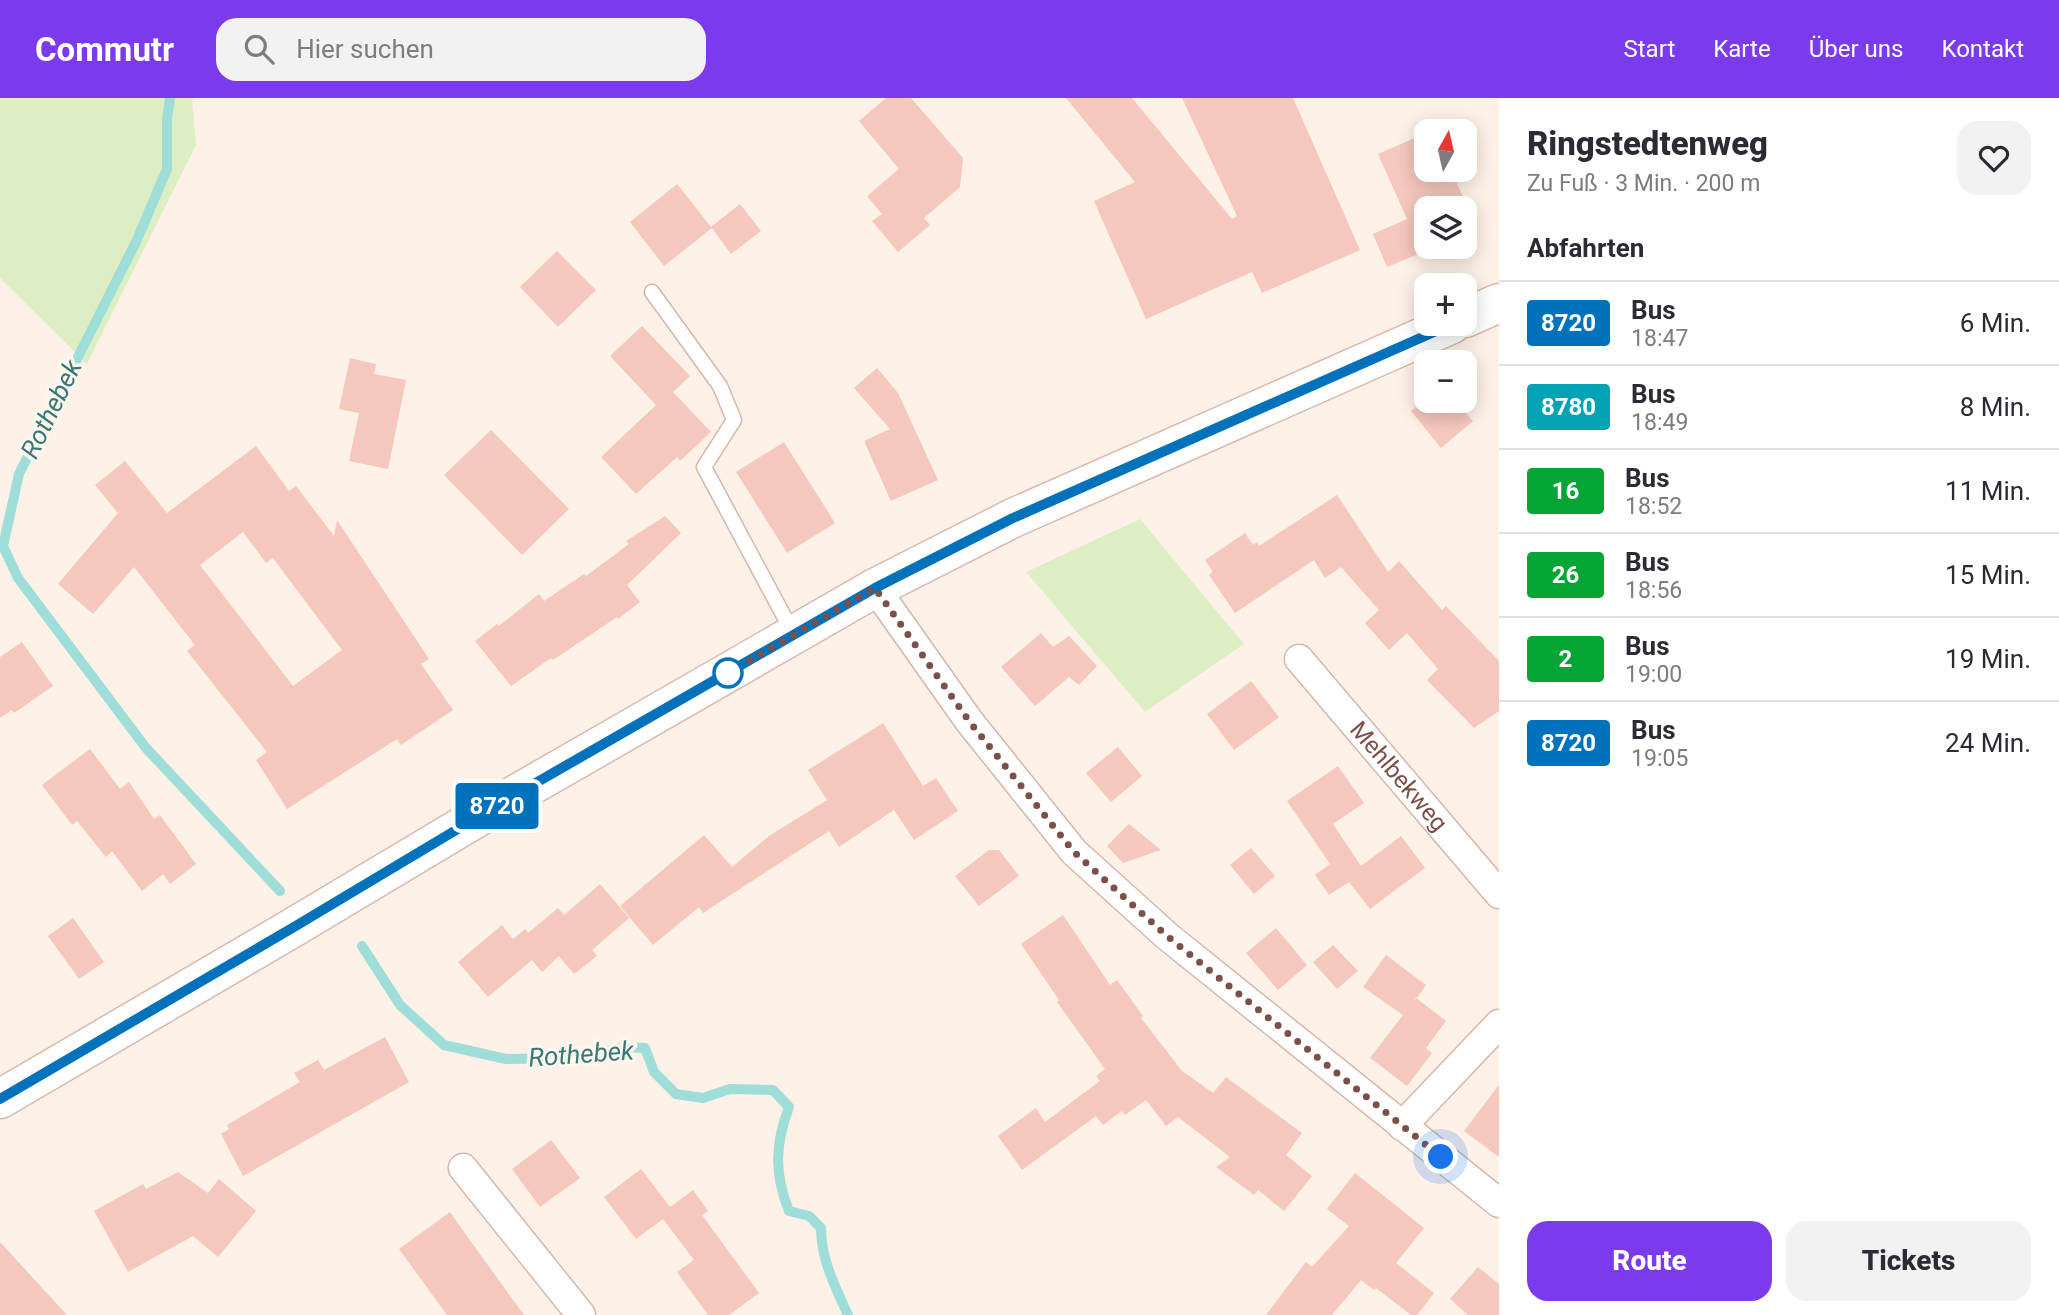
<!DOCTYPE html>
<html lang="de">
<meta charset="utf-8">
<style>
:root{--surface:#fff;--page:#f2f2f3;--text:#2b2b33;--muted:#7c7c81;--line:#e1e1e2;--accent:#7c3aed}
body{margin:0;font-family:Roboto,sans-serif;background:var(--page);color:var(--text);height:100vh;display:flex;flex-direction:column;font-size:26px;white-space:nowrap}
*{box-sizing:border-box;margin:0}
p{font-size:23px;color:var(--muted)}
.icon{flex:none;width:38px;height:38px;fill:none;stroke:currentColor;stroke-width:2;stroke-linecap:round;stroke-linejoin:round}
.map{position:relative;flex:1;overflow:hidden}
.details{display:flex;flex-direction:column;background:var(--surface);width:560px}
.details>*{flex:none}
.badge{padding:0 14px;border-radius:5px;font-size:24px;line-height:46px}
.needle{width:46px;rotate:8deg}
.fabs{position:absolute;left:1414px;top:21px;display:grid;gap:14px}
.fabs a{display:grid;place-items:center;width:63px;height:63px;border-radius:14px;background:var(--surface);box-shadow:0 4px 18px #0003;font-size:35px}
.you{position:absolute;width:35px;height:35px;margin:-18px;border:5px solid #fff;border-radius:50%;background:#1a73e8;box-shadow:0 0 0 10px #1a73e833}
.map>.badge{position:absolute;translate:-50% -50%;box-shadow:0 0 0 4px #fff}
h2{padding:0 28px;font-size:26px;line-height:63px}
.round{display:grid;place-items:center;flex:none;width:74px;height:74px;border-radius:21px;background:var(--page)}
.headline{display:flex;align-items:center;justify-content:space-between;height:119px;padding:0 28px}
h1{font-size:33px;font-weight:800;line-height:52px}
.primary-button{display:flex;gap:14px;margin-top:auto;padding:14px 28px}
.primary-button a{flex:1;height:80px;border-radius:21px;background:var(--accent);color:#fff;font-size:28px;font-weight:800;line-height:80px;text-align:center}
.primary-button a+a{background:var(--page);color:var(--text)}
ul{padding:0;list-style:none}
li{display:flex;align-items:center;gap:21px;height:84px;padding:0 28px;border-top:2px solid var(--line)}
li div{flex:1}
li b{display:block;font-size:26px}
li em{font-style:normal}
li .badge{min-width:77px;font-weight:700;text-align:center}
header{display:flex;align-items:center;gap:42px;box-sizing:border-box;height:98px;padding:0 35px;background:var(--accent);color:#fff}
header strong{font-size:33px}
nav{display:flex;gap:38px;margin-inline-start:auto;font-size:24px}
.search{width:490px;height:63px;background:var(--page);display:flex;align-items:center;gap:18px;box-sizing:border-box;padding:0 24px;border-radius:21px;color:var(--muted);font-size:26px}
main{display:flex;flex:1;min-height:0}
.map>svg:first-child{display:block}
.green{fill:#deeec4}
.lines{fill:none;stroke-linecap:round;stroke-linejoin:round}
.stream{stroke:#9fddd8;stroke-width:10}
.building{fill:#f6c7bd;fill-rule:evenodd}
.service-casing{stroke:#d4b7af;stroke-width:17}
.minor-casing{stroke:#d4b7af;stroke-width:31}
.secondary-casing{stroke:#dab8ae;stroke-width:41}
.service{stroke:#fff;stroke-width:14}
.minor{stroke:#fff;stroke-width:28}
.secondary{stroke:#fff;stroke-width:38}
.line-casing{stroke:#fff;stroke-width:16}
.line{stroke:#0072bc;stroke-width:10}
.walk{stroke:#7b5049;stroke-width:7;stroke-dasharray:0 12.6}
.stop-dot{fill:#fff;stroke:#0072bc;stroke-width:3.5}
.labels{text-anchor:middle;stroke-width:7;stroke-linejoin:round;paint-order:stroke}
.street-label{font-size:24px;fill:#7b5049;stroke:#fff6f0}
.water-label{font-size:26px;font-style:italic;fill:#387976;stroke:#fff6f0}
</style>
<header>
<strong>Commutr</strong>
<div class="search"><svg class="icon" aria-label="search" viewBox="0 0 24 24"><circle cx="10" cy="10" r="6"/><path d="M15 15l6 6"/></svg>Hier suchen</div>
<nav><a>Start</a><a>Karte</a><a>Über uns</a><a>Kontakt</a></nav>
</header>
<main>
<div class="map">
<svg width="1499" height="1217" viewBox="0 0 1499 1217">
<rect width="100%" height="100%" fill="#fef1e8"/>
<!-- green -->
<path class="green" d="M 0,0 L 192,0 L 196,47 L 87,266 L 0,180 Z
M 1140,421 L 1244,546 L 1145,614 L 1026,474 Z"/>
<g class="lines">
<!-- stream -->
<path class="stream" d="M 170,0 L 167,21 L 167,71 L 136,144 L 19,376 L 3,448 L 18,480 L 146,650 L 280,793
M 362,848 L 400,907 L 444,947 L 506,961 L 575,960 L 624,949 L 645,950 L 654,974 L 676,996 L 703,1000 L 730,991 L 773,992 L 789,1009 C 775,1046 774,1076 789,1113 L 809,1118 L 821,1130 C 821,1161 835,1189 848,1217"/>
</g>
<!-- building -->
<path class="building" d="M 886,0 L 911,0 L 963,60 L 960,89 L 924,120 L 930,127 L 898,154 L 872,123 L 882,116 L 867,98 L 899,71 L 859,23 Z
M 1066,0 L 1132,0 L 1232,121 L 1237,118 L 1182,0 L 1293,0 L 1360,152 L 1262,195 L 1252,174 L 1146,221 L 1094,103 L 1135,84 Z
M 1426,35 L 1426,72 L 1451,72 L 1475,126 L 1465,130 L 1465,110 L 1426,110 L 1426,147 L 1421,149 L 1423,154 L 1387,169 L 1373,136 L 1407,121 L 1378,56 Z
M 677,86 L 711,129 L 740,106 L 761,133 L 731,156 L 712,130 L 664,168 L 630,124 Z
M 557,153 L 596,192 L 558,229 L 520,189 Z
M 642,228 L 690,278 L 673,294 L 711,334 L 680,363 L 677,359 L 636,396 L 601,359 L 656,307 L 610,258 Z
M 350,260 L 376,266 L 374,276 L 406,282 L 388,371 L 349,363 L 359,315 L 339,311 Z
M 877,270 L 898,295 L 938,382 L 891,403 L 864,343 L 890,331 L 854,290 Z
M 1423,303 L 1456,303 L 1473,323 L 1441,350 L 1411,313 Z
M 491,332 L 569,411 L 522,457 L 444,377 Z
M 784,344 L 835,425 L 787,455 L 736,374 Z
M 256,348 L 289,393 L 296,388 L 334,438 L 337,422 L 429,561 L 421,566 L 453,612 L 401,647 L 397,641 L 287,711 L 256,662 L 267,654 L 187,553 L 195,547 L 134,469 L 93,516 L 58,486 L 118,415 L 95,387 L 125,363 L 167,415 ZM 243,434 L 266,465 L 273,460 L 342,552 L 293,588 L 200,467 Z
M 1337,397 L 1388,474 L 1399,463 L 1442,512 L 1446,508 L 1499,563 L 1499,613 L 1474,630 L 1427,582 L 1438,571 L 1407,535 L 1389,552 L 1365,525 L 1379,512 L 1341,469 L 1325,480 L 1314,462 L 1235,515 L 1209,477 L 1213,474 L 1205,462 L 1245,435 L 1253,447 L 1257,444 L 1259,448 Z
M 665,418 L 681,435 L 627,487 L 640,504 L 618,521 L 617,519 L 553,562 L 551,560 L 511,588 L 475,543 L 497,526 L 499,528 L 539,496 L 544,503 L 584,476 L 586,478 L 629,446 L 626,443 Z
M 1041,535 L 1053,549 L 1069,538 L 1097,568 L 1079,587 L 1069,579 L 1035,608 L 1001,569 Z
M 22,544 L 53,588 L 14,615 L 12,612 L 0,620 L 0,559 Z
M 1251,583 L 1279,619 L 1234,652 L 1207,616 Z
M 883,625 L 923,688 L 936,680 L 958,713 L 914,742 L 894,712 L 839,749 L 829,733 L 703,815 L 699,809 L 653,847 L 620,808 L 704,737 L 732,769 L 769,738 L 827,702 L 808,672 Z
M 1118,649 L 1142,678 L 1111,704 L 1086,675 Z
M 90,651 L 120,691 L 129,684 L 154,721 L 160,717 L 196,766 L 170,786 L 163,776 L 142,793 L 112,753 L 106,759 L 77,723 L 72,727 L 42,687 Z
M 1338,668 L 1364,705 L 1333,726 L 1361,768 L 1401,738 L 1425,770 L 1370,811 L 1349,784 L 1329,797 L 1315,777 L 1330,766 L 1287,703 Z
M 1129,726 L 1161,752 L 1123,765 L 1107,748 Z
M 1251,750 L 1275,778 L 1254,796 L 1230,767 Z
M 989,752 L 999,752 L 1019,778 L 979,808 L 955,778 Z
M 600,786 L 629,820 L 592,852 L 597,858 L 574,876 L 559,858 L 542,874 L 532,862 L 488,899 L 458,864 L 502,827 L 513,841 L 525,831 L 528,835 L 558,810 L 564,817 Z
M 1063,817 L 1110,887 L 1117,882 L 1143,918 L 1141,920 L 1182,973 L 1213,995 L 1226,979 L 1302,1035 L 1286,1057 L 1312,1078 L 1284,1113 L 1258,1092 L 1254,1097 L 1216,1069 L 1230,1059 L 1178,1019 L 1166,1028 L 1146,1002 L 1125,1017 L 1122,1013 L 1103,1027 L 1096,1018 L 1022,1072 L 998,1038 L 1036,1010 L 1045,1024 L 1100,983 L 1096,978 L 1105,971 L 1057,904 L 1059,902 L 1021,846 Z
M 73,820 L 104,864 L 79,881 L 48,838 Z
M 1276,830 L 1307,867 L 1278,892 L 1246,855 Z
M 1333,847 L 1358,873 L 1337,891 L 1313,864 Z
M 1386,857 L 1426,887 L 1414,904 L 1416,900 L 1446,923 L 1426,950 L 1432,955 L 1407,988 L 1370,960 L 1403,917 L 1363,889 Z
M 385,939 L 409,984 L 243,1078 L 221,1036 L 229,1031 L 227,1027 L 300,984 L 294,975 L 318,962 L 324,972 Z
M 1499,987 L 1499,1059 L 1464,1033 Z
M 551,1042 L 580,1080 L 540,1109 L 512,1071 Z
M 641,1071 L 670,1109 L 693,1092 L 708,1113 L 702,1117 L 759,1195 L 729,1217 L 708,1217 L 677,1174 L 694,1162 L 663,1121 L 636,1141 L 604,1099 Z
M 178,1074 L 208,1095 L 219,1081 L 256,1113 L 218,1159 L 193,1138 L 128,1174 L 94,1113 L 143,1086 L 146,1091 Z
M 1355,1075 L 1424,1130 L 1396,1165 L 1434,1195 L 1417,1217 L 1411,1217 L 1376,1190 L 1374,1192 L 1361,1182 L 1332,1217 L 1266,1217 L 1306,1164 L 1312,1169 L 1349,1128 L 1327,1111 Z
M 450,1114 L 469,1141 L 524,1217 L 447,1217 L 399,1151 Z
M 0,1144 L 67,1217 L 0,1217 Z
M 1478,1169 L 1499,1186 L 1499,1217 L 1468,1217 L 1450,1201 Z"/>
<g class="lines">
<defs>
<path id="service" d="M 652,194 L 720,288 L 734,322 L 704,369 L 793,535"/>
<g id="minor">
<path d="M 875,490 L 969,623 L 1074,754 L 1167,838 L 1499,1105"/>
<path id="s1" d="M 1299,561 L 1499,796"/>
<path d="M 1402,1028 L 1499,926"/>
<path d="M 463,1070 L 581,1217"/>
</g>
<path id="secondary" d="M 1465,220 L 1499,205
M 0,1001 L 294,829 L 513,698 L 875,490 L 1013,420 L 1452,226"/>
</defs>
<!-- service casing -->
<use href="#service" class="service-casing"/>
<!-- minor casing -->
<use href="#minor" class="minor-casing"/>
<!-- secondary casing -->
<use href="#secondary" class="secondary-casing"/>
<!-- service -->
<use href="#service" class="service"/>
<!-- minor -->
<use href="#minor" class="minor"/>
<!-- secondary -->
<use href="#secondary" class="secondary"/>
</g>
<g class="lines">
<defs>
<path id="line" d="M 0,1001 L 294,829 L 513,698 L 875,490 L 1013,420 L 1452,226"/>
</defs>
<!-- line casing -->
<use href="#line" class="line-casing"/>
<!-- line -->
<use href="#line" class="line"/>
<!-- walk -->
<path class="walk" d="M 728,575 L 875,490 L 969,623 L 1074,754 L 1167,838 L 1441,1059"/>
</g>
<!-- markers -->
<circle class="stop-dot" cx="728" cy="575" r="14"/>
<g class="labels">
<!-- street labels -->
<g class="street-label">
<text dy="8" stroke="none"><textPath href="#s1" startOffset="154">Mehlbekweg</textPath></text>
</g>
<!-- water labels -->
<g class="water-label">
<text transform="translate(51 311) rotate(-64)" y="9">Rothebek</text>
<text transform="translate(581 956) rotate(-4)" y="9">Rothebek</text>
</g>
</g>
</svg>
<div class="fabs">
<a><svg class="needle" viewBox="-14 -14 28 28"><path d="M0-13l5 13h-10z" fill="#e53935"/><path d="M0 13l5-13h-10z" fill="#7c7c81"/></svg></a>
<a><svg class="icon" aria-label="layers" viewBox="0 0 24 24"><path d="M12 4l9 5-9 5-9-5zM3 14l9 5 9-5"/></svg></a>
<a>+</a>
<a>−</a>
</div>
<div class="you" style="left:1441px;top:1059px"></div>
<b class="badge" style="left:497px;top:708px;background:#0072bc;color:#fff">8720</b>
</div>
<section class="details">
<div class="headline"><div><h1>Ringstedtenweg</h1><p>Zu Fuß · 3 Min. · 200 m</p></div><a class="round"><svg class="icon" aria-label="heart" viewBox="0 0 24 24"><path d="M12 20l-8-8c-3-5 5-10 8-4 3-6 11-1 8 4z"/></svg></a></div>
<h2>Abfahrten</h2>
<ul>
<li><span class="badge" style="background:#0072bc;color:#fff">8720</span><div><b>Bus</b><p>18:47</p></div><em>6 Min.</em></li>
<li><span class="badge" style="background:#00a3b4;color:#fff">8780</span><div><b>Bus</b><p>18:49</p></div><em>8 Min.</em></li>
<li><span class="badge" style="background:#04a535;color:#fff">16</span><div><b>Bus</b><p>18:52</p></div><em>11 Min.</em></li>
<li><span class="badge" style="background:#04a535;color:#fff">26</span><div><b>Bus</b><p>18:56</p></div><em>15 Min.</em></li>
<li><span class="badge" style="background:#04a535;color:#fff">2</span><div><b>Bus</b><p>19:00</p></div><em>19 Min.</em></li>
<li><span class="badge" style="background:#0072bc;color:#fff">8720</span><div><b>Bus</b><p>19:05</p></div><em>24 Min.</em></li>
</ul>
<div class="primary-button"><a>Route</a><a>Tickets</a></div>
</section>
</main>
